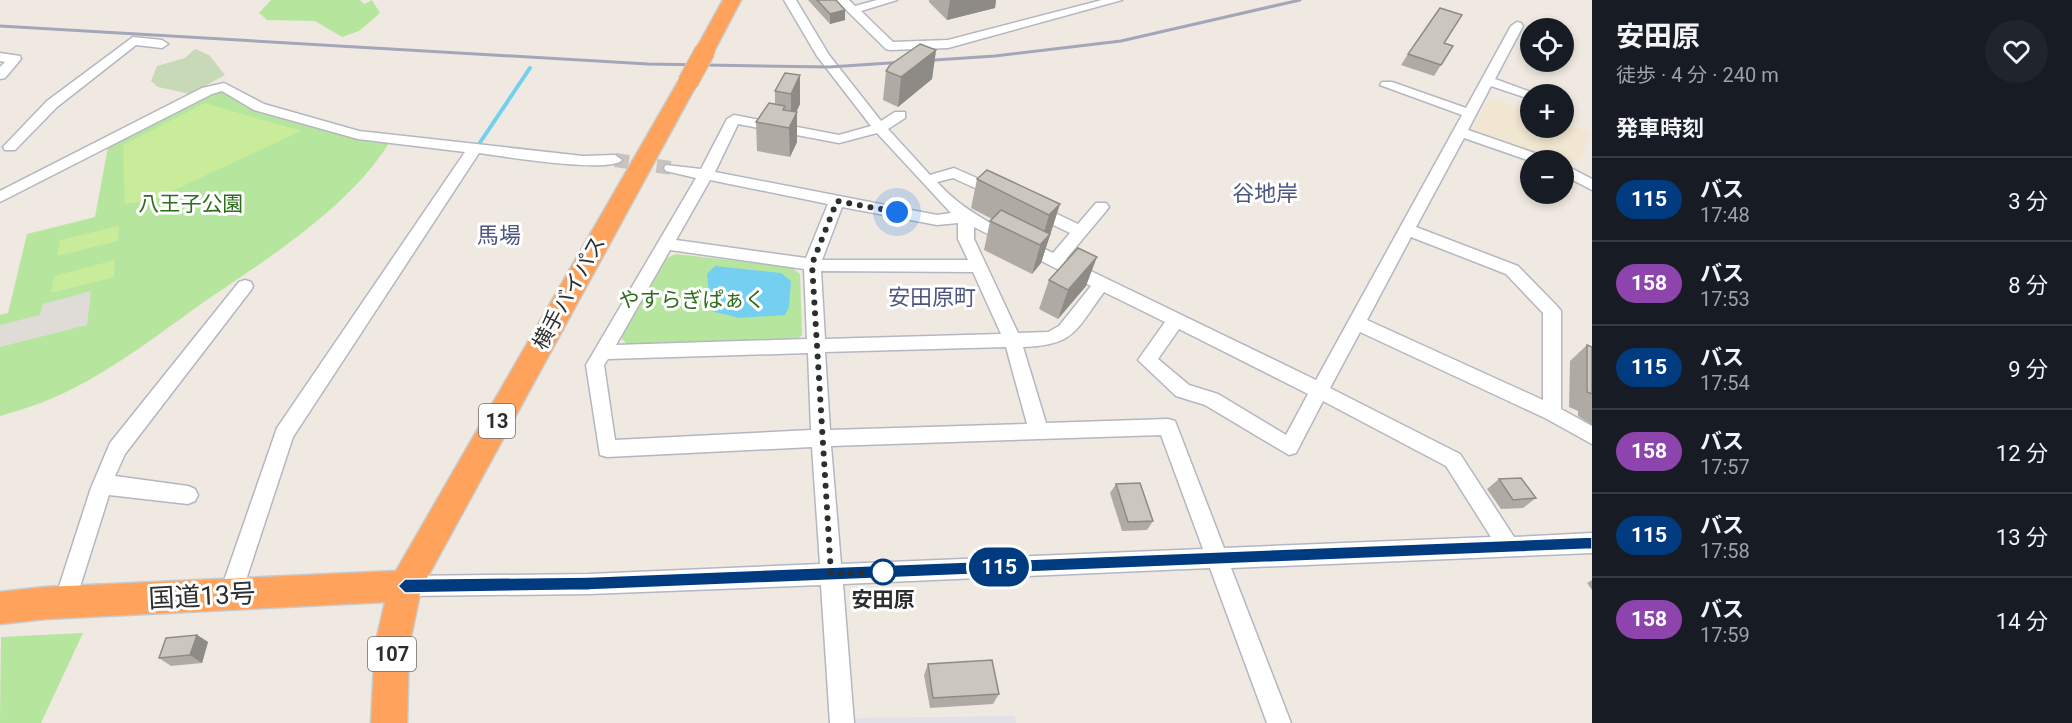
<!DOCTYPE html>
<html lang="ja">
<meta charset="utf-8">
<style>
:root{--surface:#171b24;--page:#20242c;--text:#f1f3f6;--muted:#9ea1a6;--line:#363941}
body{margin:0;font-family:Roboto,"Noto Sans JP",sans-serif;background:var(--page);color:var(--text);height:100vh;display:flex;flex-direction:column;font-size:22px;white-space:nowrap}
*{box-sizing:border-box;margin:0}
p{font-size:20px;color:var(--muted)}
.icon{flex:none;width:33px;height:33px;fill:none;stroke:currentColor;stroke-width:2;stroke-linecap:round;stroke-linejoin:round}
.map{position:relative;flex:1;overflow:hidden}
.sheet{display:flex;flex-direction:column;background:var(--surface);width:480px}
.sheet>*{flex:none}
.badge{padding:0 12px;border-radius:20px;font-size:21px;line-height:39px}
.tools{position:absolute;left:1520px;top:18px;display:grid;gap:12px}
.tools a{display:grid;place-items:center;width:54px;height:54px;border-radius:50%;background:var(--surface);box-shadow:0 3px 9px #0003;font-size:30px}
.you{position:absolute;width:30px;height:30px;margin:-15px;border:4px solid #fff;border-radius:50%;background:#1a73e8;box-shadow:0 0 0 9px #1a73e833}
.map>.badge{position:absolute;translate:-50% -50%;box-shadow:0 0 0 3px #fff}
h2{padding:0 24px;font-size:22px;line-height:54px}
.round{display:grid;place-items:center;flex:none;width:63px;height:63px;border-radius:32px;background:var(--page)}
.head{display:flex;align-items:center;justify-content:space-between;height:102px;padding:0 24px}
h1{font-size:28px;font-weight:700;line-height:45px}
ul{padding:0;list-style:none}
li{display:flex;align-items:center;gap:18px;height:84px;padding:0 24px;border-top:2px solid var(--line)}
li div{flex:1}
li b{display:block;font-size:22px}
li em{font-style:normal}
li .badge{min-width:66px;font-weight:700;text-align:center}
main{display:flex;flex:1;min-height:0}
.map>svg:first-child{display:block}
.industrial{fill:#e3e1e8}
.education{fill:#f0e6d1}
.green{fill:#b6e59e}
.cemetery{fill:#c8d9b8}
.pitch{fill:#c9ec9a}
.plaza{fill:#dfdcd8}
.water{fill:#75cff0}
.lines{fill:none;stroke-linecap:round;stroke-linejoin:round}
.stream{stroke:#75cff0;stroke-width:4}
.minor-tunnel{stroke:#c8c4bd;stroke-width:14;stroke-dasharray:14 7;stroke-linecap:butt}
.minor-casing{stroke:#b4b7c1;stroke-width:3}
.highway-casing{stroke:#c9c9c9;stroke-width:3}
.minor{fill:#fff;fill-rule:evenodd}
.highway{fill:#ffa35c;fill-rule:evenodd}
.rail{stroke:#a3a6b8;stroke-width:3}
.highway-bridge-casing{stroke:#c9c9c9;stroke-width:22;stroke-linecap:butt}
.highway-bridge{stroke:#ffa35c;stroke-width:20}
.wall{fill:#afaba4}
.shaded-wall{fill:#8e8b86}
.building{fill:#cbc7bf;stroke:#8e8b86;stroke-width:1.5}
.line{fill:#003b80;stroke:#fff;stroke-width:1.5}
.walk{stroke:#2e2e2e;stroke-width:6;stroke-dasharray:0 10.8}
.stop-dot{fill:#fff;stroke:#003b80;stroke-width:3}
.labels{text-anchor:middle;stroke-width:6;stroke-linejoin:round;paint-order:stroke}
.shield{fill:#fff;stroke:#6d6d6d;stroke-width:1.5}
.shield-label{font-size:20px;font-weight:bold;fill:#2e2e2e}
.park-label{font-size:21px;fill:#2c6e1b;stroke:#fff}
.street-label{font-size:21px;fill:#2e2e2e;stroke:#fff}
.stop-label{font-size:21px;font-weight:bold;fill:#2e2e2e;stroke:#fff}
.neighbourhood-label{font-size:22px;fill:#4d5680;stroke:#fff}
.near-street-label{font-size:26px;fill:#2e2e2e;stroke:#fff}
</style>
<main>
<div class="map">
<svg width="1592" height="723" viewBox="0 0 1592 723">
<rect width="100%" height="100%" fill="#efe9e1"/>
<!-- industrial -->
<path class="industrial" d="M 1015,716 L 1016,723 L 853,723 L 855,718 Z"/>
<!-- education -->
<path class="education" d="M 1489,98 L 1530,112 L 1530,128 L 1563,128 L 1563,123 L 1591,133 L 1581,157 L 1565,166 L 1563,160 L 1550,160 L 1471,132 Z"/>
<!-- green -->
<path class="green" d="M 271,0 L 360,0 L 364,4 L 372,0 L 380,13 L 359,31 L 342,37 L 315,21 L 267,20 L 259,13 Z
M 218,91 C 231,91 243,105 255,109 C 299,124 343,135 389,143 C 349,208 264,261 201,304 C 159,334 115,368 68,391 C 46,402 24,409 0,416 L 0,315 L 8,313 L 27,234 L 95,217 L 108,147 L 204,95 Z
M 676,254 L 791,267 L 800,274 L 802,335 L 796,340 L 627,344 L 621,338 L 667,258 Z
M 83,633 L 41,723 L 0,723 L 1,637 Z"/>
<!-- cemetery -->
<path class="cemetery" d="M 195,49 L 209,55 L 225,75 L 190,94 L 158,87 L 151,81 L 157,66 L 185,58 Z"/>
<!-- pitch -->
<path class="pitch" d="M 205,103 L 301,131 L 153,200 L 125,204 L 123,145 Z
M 119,226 L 118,241 L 57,256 L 60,240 Z
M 115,260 L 114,277 L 51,293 L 54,276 Z"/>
<!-- plaza -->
<path class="plaza" d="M 91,291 L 87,325 L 0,347 L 0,325 L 40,315 L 43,304 Z"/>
<!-- water -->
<path class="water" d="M 715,266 L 781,273 L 791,281 L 789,307 L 785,315 L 739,318 L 711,311 L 707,274 Z"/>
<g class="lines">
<!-- stream -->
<path class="stream" d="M 479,144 L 530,68"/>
<!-- minor-tunnel -->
<path class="minor-tunnel" d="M 615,160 L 671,168"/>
<defs>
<path id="minor" d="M 784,0 L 796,0 L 829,55 L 881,121 L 895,112 L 905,112 L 905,118 L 888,129 L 930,175 L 954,168 L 1002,189 L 1005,193 L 997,198 L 953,178 L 937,182 C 968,217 1011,233 1053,253 L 1070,233 L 1028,213 L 1025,209 L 1028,205 L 1038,205 L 1078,224 L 1096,203 L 1106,203 L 1109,207 L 1106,211 L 1066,259 L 1316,380 L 1462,115 L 1380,85 L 1382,82 L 1392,82 L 1466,108 L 1511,26 L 1517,22 L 1521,23 L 1523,26 L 1495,79 L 1536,94 L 1530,94 L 1530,99 L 1491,86 L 1468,130 L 1546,157 L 1548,160 L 1530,161 L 1464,138 L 1416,227 L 1518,266 L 1558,307 L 1561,311 L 1561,409 L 1592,426 L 1592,444 L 1545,418 L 1360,332 L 1330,388 L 1460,454 L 1514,537 L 1592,533 L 1592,553 L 1231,568 L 1291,723 L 1267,723 L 1210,568 L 843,584 L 854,723 L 830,723 L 821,585 L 589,594 L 405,596 L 397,593 L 394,586 L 397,579 L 405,576 L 589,574 L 820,564 L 812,447 L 607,457 L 600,455 L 586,365 L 696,178 L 666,171 L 664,168 L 666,165 L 701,169 L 727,119 L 734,115 L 839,135 L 871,126 L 817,56 ZM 738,124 L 839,143 L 877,133 L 951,213 L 937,215 L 715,172 ZM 710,180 L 828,204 L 806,258 L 676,240 ZM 842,207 L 937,225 L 958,223 L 958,239 L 968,260 L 822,260 ZM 974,227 L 1091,286 L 1059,326 L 1048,332 L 1018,333 L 974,239 ZM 1411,237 L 1506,274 L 1543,313 L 1543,400 L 1367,320 ZM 670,250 L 804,269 L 807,339 L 616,345 ZM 821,271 L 973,272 L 1001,334 L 825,339 ZM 1104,292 L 1165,322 L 1138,360 L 1176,396 L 1205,405 L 1289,455 L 1296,453 L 1323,401 L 1446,466 L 1491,537 L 1224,548 L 1175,421 L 1168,419 L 1046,423 L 1023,347 C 1075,345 1075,331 1104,292 ZM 1179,329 L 1308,394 L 1286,435 L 1218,394 L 1189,385 L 1158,359 ZM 1006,347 L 1027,424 L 830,430 L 825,352 ZM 808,353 L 811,430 L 615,440 L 604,365 L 608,359 ZM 1161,435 L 1203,549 L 841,564 L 831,446 Z
M 836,0 L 849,0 L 855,6 L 877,0 L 897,0 L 861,11 L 893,42 L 948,40 L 1102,0 L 1122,0 L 948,48 L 890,50 L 886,49 Z
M 133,37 L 162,40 L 168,44 L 162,48 L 136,45 L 57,107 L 15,150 L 5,150 L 3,147 L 47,101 Z
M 0,53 L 20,56 L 21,59 L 5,78 L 0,79 L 0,67 L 5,62 L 0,61 Z
M 224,83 L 264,104 L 359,131 L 583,156 L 615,155 L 622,160 C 611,174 501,156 479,153 L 293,437 L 241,595 L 238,602 L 230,605 L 222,602 L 219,595 L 277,428 L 465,152 L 358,139 L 254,110 L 222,91 L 212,94 L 0,202 L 0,191 L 202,88 Z
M 1563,164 L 1592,179 L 1592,190 L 1563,175 Z
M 245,280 L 251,282 L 253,286 L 251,290 L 125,454 L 115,476 L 188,486 L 195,489 L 198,495 L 195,501 L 188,504 L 109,495 L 73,609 L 65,613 L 57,609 L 54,602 L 91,488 L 110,443 L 239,282 Z"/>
<path id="highway" d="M 723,0 L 741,0 L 712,55 L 698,55 L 695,51 Z
M 688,76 L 695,78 L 698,82 L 421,589 L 409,646 L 407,723 L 371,723 L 375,646 L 385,602 L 45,619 L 0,624 L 0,592 L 45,587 L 396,571 L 678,82 L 681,78 Z"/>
</defs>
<!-- minor casing -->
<use href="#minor" class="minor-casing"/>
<!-- highway casing -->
<use href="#highway" class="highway-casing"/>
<!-- minor -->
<use href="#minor" class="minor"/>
<!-- highway -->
<use href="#highway" class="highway"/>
<!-- rail -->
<path class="rail" d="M 0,26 L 648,64 L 829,67 L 995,56 L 1121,41 L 1300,0"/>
<defs>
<path id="highway-bridge" d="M 688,82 L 705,51"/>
</defs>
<!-- highway-bridge casing -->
<use href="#highway-bridge" class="highway-bridge-casing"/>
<!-- highway-bridge -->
<use href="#highway-bridge" class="highway-bridge"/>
</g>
<!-- wall -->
<path class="wall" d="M 808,0 L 836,0 L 845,20 L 830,24 Z
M 929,0 L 996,0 L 995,8 L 947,20 L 929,2 Z
M 1444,43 L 1453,46 L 1434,76 L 1401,65 L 1408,54 Z
M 936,50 L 932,79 L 898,107 L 883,100 L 886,71 Z
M 785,73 L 800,104 L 796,112 L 797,142 L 790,157 L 757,151 L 756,122 L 775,104 L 775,91 Z
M 977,179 L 1060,204 L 1041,263 L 1032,274 L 984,250 L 990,221 L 992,219 L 971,208 Z
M 1049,280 L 1086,286 L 1058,319 L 1039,309 Z
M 1587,345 L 1592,347 L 1592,425 L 1578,416 L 1578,411 L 1569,407 L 1570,361 Z
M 1499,479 L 1536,498 L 1523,508 L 1501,509 L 1487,489 Z
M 1116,484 L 1153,521 L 1147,530 L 1122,531 L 1110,493 Z
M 1592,580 L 1592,590 L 1587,583 Z
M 197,635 L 208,642 L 202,663 L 171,666 L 159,658 Z
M 928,664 L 999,694 L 993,704 L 930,708 L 924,675 Z"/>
<!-- shaded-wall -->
<path class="shaded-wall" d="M 950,0 L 996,0 L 995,8 L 947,20 Z
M 845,10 L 845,20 L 830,24 L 830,14 Z
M 936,50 L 932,79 L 898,107 L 901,77 Z
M 800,75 L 800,104 L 791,124 L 791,94 Z
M 797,112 L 797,142 L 790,157 L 789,128 Z
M 1060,204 L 1041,263 L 1032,274 L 1049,215 Z
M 1097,257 L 1086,286 L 1058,319 L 1068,290 Z
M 197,635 L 208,642 L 202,663 L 190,655 Z"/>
<!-- building -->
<path class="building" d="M 817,0 L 836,0 L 845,10 L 830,14 Z
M 1440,8 L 1462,15 L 1444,43 L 1453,46 L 1441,65 L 1408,54 Z
M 920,44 L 936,50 L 901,77 L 886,71 L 890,65 Z
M 785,73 L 800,75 L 791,94 L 775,91 Z
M 769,103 L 785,106 L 783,110 L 797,112 L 789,128 L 756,122 Z
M 987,170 L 1060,204 L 1049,215 L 977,179 Z
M 1001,210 L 1050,234 L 1040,245 L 990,221 Z
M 1078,248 L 1097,257 L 1068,290 L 1049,280 Z
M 1587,345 L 1592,347 L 1592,394 L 1587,392 Z
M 1521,478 L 1536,498 L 1513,500 L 1499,479 Z
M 1140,483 L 1153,521 L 1128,522 L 1116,484 Z
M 197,635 L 190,655 L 159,658 L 166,638 Z
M 992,660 L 999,694 L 933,698 L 928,664 Z"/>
<!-- line -->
<path class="line" d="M 1592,537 L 1592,549 L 589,590 L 405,593 L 398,586 L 405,579 L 589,577 Z"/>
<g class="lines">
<!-- walk -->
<path class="walk" d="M 883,572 L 831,574 L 812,264 L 837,201 L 897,212"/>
</g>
<!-- markers -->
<circle class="stop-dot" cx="883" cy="572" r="12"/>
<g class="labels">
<!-- shield labels -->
<g class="shield">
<rect x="479" y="404" width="36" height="34" rx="4.5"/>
<rect x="368" y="637" width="48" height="34" rx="4.5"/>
</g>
<g class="shield-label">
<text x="497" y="428">13</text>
<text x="392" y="661">107</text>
</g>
<!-- park labels -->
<g class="park-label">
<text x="191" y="211">八王子公園</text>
<text x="692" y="307">やすらぎぱぁく</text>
</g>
<!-- street labels -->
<g class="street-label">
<text transform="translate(569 293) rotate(-61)" y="7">横手バイパス</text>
</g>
<!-- stop labels -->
<g class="stop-label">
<text x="883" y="607">安田原</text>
</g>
<!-- neighbourhood labels -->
<g class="neighbourhood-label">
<text x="1265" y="201">谷地岸</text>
<text x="499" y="243">馬場</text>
<text x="932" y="305">安田原町</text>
</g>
<!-- near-street labels -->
<g class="near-street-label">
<text transform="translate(202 596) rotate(-3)" y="9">国道13号</text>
</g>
</g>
</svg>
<div class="tools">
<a><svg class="icon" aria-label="locate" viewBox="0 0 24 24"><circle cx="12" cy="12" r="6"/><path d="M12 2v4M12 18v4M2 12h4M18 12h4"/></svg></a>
<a>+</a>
<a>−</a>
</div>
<div class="you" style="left:897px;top:212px"></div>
<b class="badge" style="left:999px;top:567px;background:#003b80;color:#fff">115</b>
</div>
<section class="sheet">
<div class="head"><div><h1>安田原</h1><p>徒歩 · 4 分 · 240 m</p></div><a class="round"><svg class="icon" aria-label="heart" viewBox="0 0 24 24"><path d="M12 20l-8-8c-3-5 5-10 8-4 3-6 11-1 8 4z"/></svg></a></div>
<h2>発車時刻</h2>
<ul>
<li><span class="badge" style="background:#003b80;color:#fff">115</span><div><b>バス</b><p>17:48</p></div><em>3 分</em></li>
<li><span class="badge" style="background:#8e44ad;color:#fff">158</span><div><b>バス</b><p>17:53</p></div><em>8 分</em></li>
<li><span class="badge" style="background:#003b80;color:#fff">115</span><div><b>バス</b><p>17:54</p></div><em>9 分</em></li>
<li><span class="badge" style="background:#8e44ad;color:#fff">158</span><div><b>バス</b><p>17:57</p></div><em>12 分</em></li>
<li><span class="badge" style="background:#003b80;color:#fff">115</span><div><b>バス</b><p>17:58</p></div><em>13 分</em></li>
<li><span class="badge" style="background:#8e44ad;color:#fff">158</span><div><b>バス</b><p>17:59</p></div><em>14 分</em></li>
</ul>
</section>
</main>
